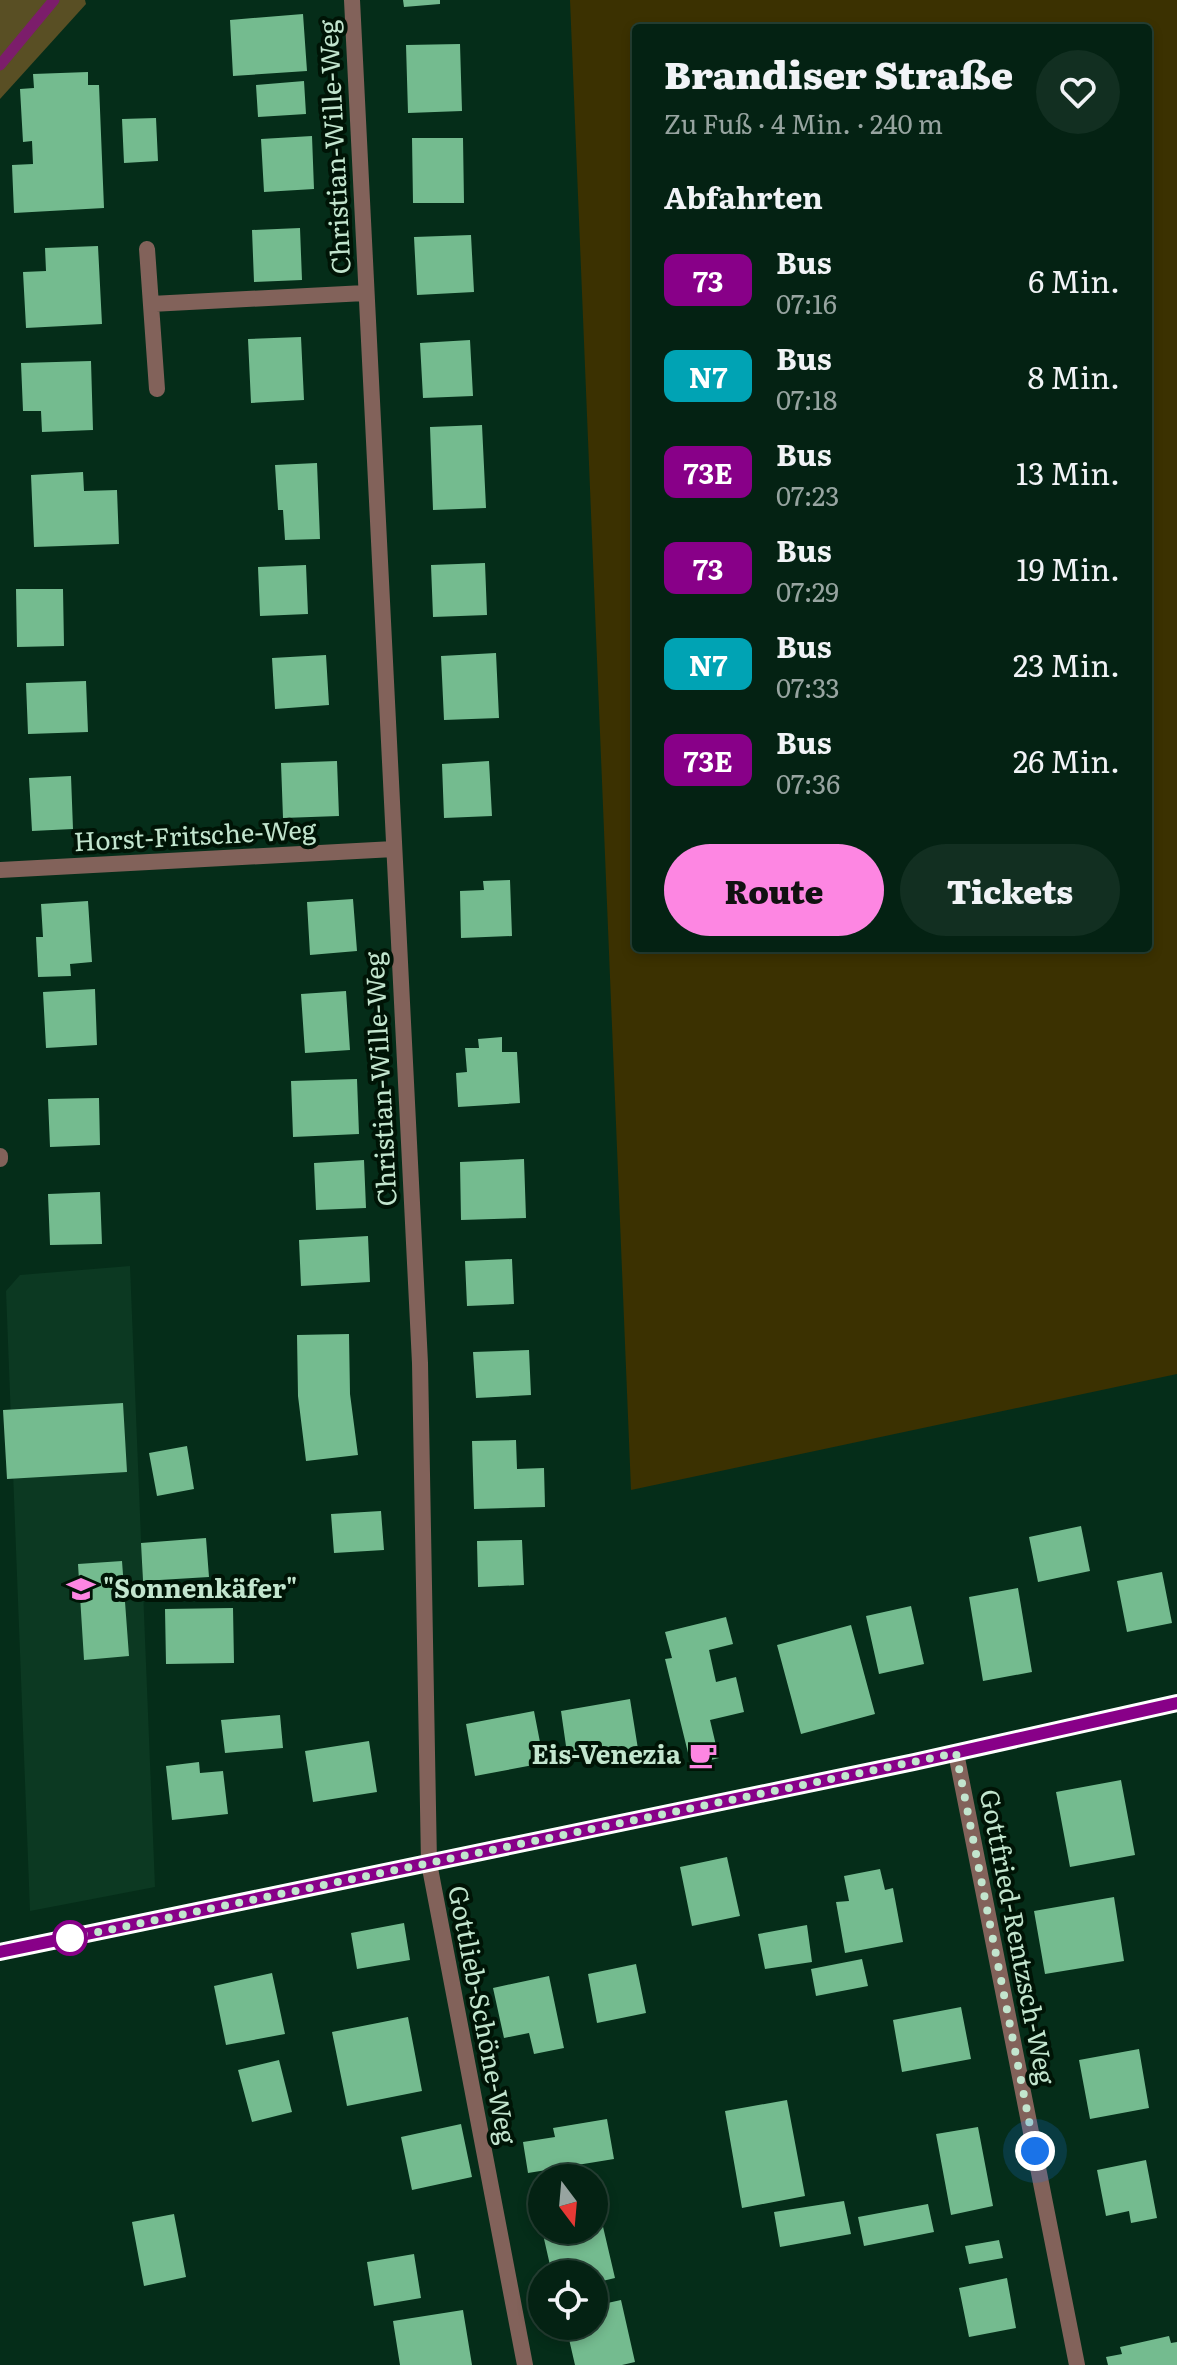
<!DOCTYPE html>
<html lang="de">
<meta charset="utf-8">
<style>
:root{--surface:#042213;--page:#122f21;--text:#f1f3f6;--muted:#97a4a0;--line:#253f33;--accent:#fd86e2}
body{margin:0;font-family:Literata,serif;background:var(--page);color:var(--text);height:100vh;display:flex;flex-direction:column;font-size:30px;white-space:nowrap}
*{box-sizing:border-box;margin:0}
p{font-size:26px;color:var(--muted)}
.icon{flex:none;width:44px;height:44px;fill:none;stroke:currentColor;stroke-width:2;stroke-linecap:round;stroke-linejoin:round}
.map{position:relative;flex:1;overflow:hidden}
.sheet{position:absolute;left:632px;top:24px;width:520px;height:928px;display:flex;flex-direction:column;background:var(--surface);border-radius:8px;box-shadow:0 4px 12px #0003,0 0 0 2px var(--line)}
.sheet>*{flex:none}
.badge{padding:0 16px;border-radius:12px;font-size:28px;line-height:52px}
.needle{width:52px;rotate:164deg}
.controls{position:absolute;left:528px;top:2164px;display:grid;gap:16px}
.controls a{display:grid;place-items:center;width:80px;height:80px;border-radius:50%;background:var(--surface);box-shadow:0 4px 12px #0003,0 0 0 2px var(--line);font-size:40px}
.you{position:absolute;width:40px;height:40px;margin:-20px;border:6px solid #fff;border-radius:50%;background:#1a73e8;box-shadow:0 0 0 12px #1a73e833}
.map>.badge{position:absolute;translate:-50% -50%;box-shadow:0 0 0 4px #fff}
h2{padding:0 32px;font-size:30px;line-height:72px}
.round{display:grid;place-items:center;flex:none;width:84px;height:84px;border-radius:42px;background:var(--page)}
.head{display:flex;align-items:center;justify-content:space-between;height:136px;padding:0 32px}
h1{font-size:38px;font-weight:800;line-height:60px}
.primary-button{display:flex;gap:16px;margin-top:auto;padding:16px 32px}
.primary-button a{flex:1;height:92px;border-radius:48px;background:var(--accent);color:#111;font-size:32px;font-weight:800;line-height:92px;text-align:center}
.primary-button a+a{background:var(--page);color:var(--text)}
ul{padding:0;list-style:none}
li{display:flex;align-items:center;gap:24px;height:96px;padding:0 32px}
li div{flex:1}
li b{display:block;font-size:30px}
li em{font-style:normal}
li .badge{min-width:88px;font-weight:700;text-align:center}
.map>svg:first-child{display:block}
.built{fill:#0c3922}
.green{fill:#3b3101;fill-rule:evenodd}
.forest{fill:#594f24}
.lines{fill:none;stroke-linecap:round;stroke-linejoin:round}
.stream{stroke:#7c1d6b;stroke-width:11}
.building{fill:#74bb8f}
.street{stroke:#82625a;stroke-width:16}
.secondary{stroke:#b78577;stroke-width:16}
.line-casing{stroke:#fff;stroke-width:18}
.line{stroke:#808;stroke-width:12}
.walk{stroke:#c2e5ce;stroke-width:8;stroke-dasharray:0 14.4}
.stop-dot{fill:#fff;stroke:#808;stroke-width:4}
.labels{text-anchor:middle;stroke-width:8;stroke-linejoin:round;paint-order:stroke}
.street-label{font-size:26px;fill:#c2e5ce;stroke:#001406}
.poi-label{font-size:26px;font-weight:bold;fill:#c2e5ce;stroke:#001406;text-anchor:start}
</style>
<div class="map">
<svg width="1177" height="2365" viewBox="0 0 1177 2365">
<rect width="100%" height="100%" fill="#052d19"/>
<!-- built -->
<path class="built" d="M 130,1266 L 155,1887 L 30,1911 L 6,1291 L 20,1275 Z"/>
<!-- green -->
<path class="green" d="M 570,0 L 1177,0 L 1177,1374 L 631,1490 ZM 636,28 L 1148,28 L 1148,948 L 636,948 Z"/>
<!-- forest -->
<path class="forest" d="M 0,0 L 85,0 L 86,4 L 0,99 Z"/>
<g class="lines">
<!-- stream -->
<path class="stream" d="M 0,65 L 54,0"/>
</g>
<!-- building -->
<path class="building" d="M 403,0 L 440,0 L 440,4 L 404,7 Z
M 303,14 L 307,71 L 233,76 L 230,20 Z
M 460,44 L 462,111 L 408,113 L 406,45 Z
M 88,72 L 88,85 L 99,85 L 104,208 L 14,213 L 12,165 L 33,164 L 32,141 L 23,142 L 20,89 L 34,88 L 33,74 Z
M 304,81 L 306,114 L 258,117 L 256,85 Z
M 156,118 L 158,161 L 124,163 L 122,119 Z
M 312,136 L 314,189 L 264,192 L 261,139 Z
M 412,138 L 463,138 L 464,203 L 413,203 Z
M 300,228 L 302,280 L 254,282 L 252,230 Z
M 471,235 L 474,292 L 417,295 L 414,237 Z
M 98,246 L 102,324 L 26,328 L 23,272 L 46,271 L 45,248 Z
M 301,337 L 304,400 L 251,403 L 248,339 Z
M 470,340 L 473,396 L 423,398 L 420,343 Z
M 91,361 L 93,430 L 42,432 L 41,411 L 23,411 L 21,363 Z
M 482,425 L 486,508 L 433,510 L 430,427 Z
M 317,463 L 320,539 L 285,540 L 283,510 L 278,510 L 275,465 Z
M 83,472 L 84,491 L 117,490 L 119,544 L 34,547 L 31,475 Z
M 485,563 L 487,615 L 433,617 L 431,565 Z
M 306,565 L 308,614 L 260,616 L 258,567 Z
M 16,589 L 63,589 L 64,646 L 17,647 Z
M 496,653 L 499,718 L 444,720 L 441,656 Z
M 326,655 L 329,705 L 275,709 L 272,658 Z
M 86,681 L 88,732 L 28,734 L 26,683 Z
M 337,761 L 339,816 L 283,818 L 281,763 Z
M 489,761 L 492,816 L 444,818 L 442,764 Z
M 71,776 L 73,829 L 32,831 L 29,778 Z
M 510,880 L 512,936 L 461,938 L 460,891 L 484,890 L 483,881 Z
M 353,899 L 357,951 L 310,955 L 307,902 Z
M 88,901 L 92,962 L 70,964 L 71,976 L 38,977 L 36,937 L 43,937 L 41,904 Z
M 95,989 L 97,1045 L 46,1048 L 43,992 Z
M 346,991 L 350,1050 L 305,1053 L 301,994 Z
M 502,1037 L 502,1052 L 517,1052 L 520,1103 L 458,1107 L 456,1073 L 467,1072 L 465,1048 L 479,1048 L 478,1039 Z
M 357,1079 L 359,1134 L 293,1137 L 291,1081 Z
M 99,1098 L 100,1145 L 50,1147 L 48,1099 Z
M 524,1159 L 526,1218 L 461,1220 L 460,1162 Z
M 364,1160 L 366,1208 L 316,1210 L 314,1163 Z
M 100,1192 L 102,1244 L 50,1245 L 48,1194 Z
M 368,1236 L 370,1282 L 301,1286 L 299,1240 Z
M 512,1259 L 514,1304 L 467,1306 L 465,1261 Z
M 349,1334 L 350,1394 L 358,1455 L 306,1461 L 298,1396 L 297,1335 Z
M 529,1350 L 531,1395 L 476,1398 L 473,1352 Z
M 123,1403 L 127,1472 L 7,1479 L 3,1410 Z
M 516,1440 L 517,1469 L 544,1468 L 545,1507 L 474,1509 L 472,1441 Z
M 187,1446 L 194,1489 L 157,1496 L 149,1453 Z
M 381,1511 L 384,1550 L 334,1553 L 331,1514 Z
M 1081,1526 L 1090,1571 L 1038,1582 L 1029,1537 Z
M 206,1538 L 209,1577 L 143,1581 L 141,1543 Z
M 522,1540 L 524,1585 L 478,1587 L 477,1541 Z
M 122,1561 L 129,1656 L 84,1660 L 78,1564 Z
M 1162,1572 L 1172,1623 L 1127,1632 L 1117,1581 Z
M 1018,1588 L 1032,1672 L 983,1681 L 969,1597 Z
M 911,1606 L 924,1664 L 879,1674 L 866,1616 Z
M 233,1608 L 234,1663 L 166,1664 L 165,1609 Z
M 726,1617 L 733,1644 L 709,1650 L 716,1682 L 736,1677 L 744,1712 L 710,1720 L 719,1758 L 691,1765 L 665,1659 L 672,1658 L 665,1632 Z
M 851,1625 L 875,1714 L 801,1734 L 777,1645 Z
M 630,1699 L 638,1749 L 568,1760 L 561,1711 Z
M 534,1711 L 544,1763 L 475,1776 L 466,1724 Z
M 280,1715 L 283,1748 L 225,1753 L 221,1720 Z
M 369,1741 L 377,1792 L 313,1802 L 305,1751 Z
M 199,1762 L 200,1773 L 223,1771 L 228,1814 L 172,1820 L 166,1766 Z
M 1121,1780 L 1135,1855 L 1070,1867 L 1056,1792 Z
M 727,1857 L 740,1916 L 692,1926 L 680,1867 Z
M 880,1869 L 885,1890 L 893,1888 L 903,1942 L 845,1953 L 836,1902 L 849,1901 L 844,1876 Z
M 1114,1897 L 1124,1961 L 1045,1974 L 1034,1911 Z
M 404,1923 L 410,1960 L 357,1969 L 351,1933 Z
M 807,1925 L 812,1962 L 765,1969 L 758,1934 Z
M 862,1959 L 868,1986 L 816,1996 L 811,1969 Z
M 636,1964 L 646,2013 L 597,2023 L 588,1974 Z
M 272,1973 L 285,2034 L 226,2045 L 214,1986 Z
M 549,1976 L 564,2048 L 534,2054 L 529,2033 L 504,2038 L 493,1988 Z
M 961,2007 L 971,2059 L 902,2072 L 893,2020 Z
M 408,2017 L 422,2091 L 347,2106 L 332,2032 Z
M 1139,2049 L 1149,2108 L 1090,2119 L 1079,2060 Z
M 279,2060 L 292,2112 L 252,2122 L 238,2070 Z
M 787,2100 L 805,2196 L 742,2208 L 725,2111 Z
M 607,2119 L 614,2159 L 528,2173 L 523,2142 L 555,2137 L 553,2128 Z
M 461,2124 L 472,2177 L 412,2190 L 401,2137 Z
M 978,2127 L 993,2206 L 951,2215 L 936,2134 Z
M 1146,2160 L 1157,2218 L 1131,2223 L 1129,2211 L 1106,2216 L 1097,2170 Z
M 597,2201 L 615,2278 L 594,2283 L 594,2274 L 552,2274 L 542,2230 L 594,2230 L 594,2202 Z
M 844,2201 L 851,2234 L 780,2247 L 774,2212 Z
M 928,2204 L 934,2232 L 864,2246 L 858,2217 Z
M 174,2214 L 186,2277 L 144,2286 L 132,2222 Z
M 999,2240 L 1003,2258 L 969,2264 L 965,2246 Z
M 414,2254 L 421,2298 L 374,2306 L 367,2262 Z
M 1007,2278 L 1016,2328 L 969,2337 L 959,2288 Z
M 621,2300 L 635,2362 L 622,2365 L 575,2365 L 566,2326 L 594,2326 L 594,2306 Z
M 463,2310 L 472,2365 L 400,2365 L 393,2321 Z
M 1169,2336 L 1171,2343 L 1177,2342 L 1177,2365 L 1108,2365 L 1106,2357 L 1122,2354 L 1120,2347 Z"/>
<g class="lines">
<!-- street -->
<path class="street" d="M 352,0 L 420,1363 L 429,1863 L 525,2365
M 147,249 L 157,389
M 151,304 L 365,293
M 0,870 L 394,849
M 0,1156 L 0,1159
M 956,1753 L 1077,2365"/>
<!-- secondary -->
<path class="secondary" d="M 0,1952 L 914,1762 L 1177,1703"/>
</g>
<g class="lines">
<defs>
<path id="line" d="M 0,1952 L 914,1762 L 1177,1703"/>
</defs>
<!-- line casing -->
<use href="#line" class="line-casing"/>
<!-- line -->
<use href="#line" class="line"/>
<!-- walk -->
<path class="walk" d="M 70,1938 L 956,1753 L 1035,2151"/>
</g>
<!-- icons -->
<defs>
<symbol id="school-bare" viewBox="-9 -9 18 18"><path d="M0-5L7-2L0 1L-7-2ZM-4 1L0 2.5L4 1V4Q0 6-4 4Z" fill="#fd86e2" stroke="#001406" stroke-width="2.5" paint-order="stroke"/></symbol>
<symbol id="cafe-bare" viewBox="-9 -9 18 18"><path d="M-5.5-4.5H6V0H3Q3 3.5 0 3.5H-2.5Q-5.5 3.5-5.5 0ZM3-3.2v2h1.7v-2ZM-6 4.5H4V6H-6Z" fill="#fd86e2" stroke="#001406" stroke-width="2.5" paint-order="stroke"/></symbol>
</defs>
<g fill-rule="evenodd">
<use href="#school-bare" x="61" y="1569" width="40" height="40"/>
<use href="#cafe-bare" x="683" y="1735" width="40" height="40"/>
</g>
<!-- markers -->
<circle class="stop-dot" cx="70" cy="1938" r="16"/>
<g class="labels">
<!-- street labels -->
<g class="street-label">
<text transform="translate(335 147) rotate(-93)" y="9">Christian-Wille-Weg</text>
<text transform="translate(195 836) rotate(-3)" y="9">Horst-Fritsche-Weg</text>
<text transform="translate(381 1079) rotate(-93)" y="9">Christian-Wille-Weg</text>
<text transform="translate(1017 1937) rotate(79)" y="9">Gottfried-Rentzsch-Weg</text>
<text transform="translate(482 2015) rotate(79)" y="9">Gottlieb-Schöne-Weg</text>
</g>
<!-- poi labels -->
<g class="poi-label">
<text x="103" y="1598">"Sonnenkäfer"</text>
<text x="681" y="1764" text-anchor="end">Eis-Venezia</text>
</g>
</g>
</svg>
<div class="controls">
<a><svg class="needle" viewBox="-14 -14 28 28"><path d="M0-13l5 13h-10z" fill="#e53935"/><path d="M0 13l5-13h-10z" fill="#97a4a0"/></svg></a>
<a><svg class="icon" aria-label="locate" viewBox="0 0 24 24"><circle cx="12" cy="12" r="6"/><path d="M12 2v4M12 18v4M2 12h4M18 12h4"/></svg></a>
</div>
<div class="you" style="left:1035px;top:2151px"></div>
<section class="sheet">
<div class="head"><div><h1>Brandiser Straße</h1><p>Zu Fuß · 4 Min. · 240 m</p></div><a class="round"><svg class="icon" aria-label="heart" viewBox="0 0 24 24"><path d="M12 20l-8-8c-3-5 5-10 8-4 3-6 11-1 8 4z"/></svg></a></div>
<h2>Abfahrten</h2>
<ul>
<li><span class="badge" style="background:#808;color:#fff">73</span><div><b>Bus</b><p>07:16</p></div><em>6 Min.</em></li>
<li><span class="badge" style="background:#00a3b4;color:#fff">N7</span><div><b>Bus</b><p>07:18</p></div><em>8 Min.</em></li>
<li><span class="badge" style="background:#808;color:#fff">73E</span><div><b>Bus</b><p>07:23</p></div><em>13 Min.</em></li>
<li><span class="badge" style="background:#808;color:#fff">73</span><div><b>Bus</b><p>07:29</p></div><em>19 Min.</em></li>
<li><span class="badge" style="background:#00a3b4;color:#fff">N7</span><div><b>Bus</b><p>07:33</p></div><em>23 Min.</em></li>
<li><span class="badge" style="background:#808;color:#fff">73E</span><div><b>Bus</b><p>07:36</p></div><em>26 Min.</em></li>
</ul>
<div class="primary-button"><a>Route</a><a>Tickets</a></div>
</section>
</div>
